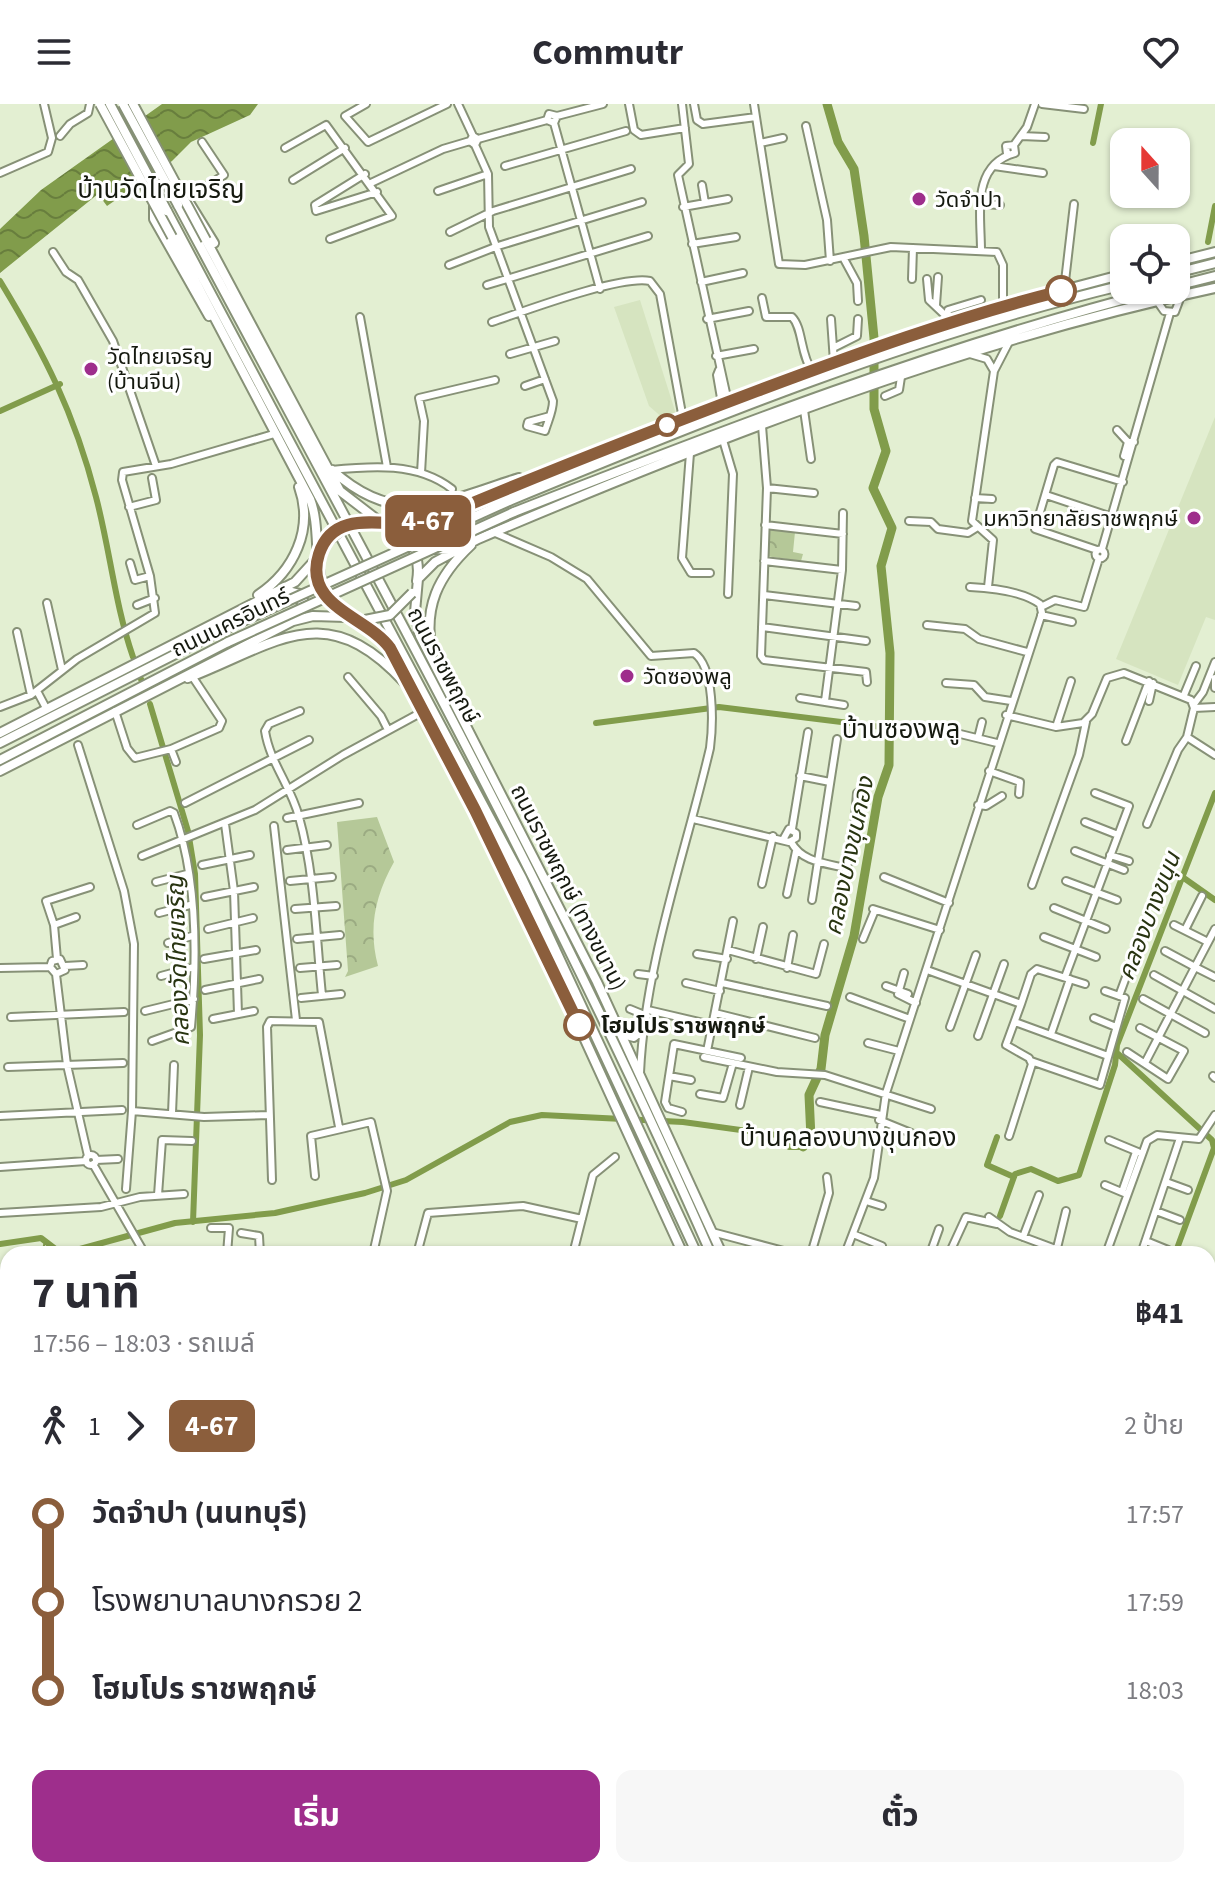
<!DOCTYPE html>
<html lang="th">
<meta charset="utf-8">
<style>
:root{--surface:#fff;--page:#f7f7f7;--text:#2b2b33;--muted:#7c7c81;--accent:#9e2e8c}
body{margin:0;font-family:"Source Sans 3","Noto Sans Thai",sans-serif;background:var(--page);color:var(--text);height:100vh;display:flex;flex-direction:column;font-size:30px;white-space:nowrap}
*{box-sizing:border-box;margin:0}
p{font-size:26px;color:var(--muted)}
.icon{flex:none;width:44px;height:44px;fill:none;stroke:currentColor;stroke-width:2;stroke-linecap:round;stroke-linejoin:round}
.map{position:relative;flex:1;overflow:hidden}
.details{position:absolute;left:0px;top:1142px;width:1216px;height:632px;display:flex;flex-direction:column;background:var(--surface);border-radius:24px 24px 0 0;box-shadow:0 2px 6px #0004}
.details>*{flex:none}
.badge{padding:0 16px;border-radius:12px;font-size:28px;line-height:52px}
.needle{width:52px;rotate:339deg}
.tools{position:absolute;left:1110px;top:24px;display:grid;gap:16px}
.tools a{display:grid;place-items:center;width:80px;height:80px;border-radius:16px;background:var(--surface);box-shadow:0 2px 6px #0004;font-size:40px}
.map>.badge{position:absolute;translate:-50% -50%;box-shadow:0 0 0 4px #fff}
.legs{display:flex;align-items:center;gap:12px;height:88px;padding:0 32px;font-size:26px}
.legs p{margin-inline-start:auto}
.head{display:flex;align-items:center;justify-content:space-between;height:136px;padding:0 32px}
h1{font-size:44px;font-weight:700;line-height:60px}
.primary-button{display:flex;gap:16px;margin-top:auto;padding:16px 32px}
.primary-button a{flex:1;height:92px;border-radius:16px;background:var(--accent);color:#fff;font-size:32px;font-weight:700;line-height:92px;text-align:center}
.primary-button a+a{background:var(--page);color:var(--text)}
ul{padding:0 32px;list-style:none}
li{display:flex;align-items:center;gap:28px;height:88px;font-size:30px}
li i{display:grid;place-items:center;width:12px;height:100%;margin:0 10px;background:currentColor}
li i::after{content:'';width:20px;height:20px;margin:-10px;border:6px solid;border-radius:50%;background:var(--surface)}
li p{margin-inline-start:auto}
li:first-child i{background:linear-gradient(#0000 50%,currentColor 0)}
li:last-child i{background:linear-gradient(currentColor 50%,#0000 0)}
header{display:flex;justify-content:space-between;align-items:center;height:104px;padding:0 32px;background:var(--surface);font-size:36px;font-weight:700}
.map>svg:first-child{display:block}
.built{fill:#d6e4c0}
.forest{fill:url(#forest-crowns)}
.water{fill:url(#water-waves)}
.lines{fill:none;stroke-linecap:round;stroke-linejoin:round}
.stream{stroke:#819c4b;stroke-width:2}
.canal{stroke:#819c4b;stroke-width:6}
.river{stroke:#819c4b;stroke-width:9}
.minor-casing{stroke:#879177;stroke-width:10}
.major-casing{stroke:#879177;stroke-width:12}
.minor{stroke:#fff;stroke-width:6}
.major{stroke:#fff;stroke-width:8}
.major-bridge-casing{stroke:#879177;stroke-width:12;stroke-linecap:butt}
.major-bridge{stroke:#fff;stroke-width:8}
.line-1-casing{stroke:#fff;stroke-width:18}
.line-1{stroke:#8b5e3c;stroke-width:12}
.poi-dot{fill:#9e2e8c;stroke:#fff;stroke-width:3}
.stop-1-dot{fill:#fff;stroke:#8b5e3c;stroke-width:4}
.labels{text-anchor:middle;stroke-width:6;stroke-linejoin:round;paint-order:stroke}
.poi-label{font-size:22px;fill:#15190f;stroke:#fff;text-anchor:start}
.street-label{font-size:22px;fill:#15190f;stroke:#fff}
.stop-label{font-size:22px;font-weight:bold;fill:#15190f;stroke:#fff;text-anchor:start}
.water-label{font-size:24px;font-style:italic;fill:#283411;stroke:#fff}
.quarter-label{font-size:26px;fill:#15190f;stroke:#fff}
</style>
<header><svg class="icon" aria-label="menu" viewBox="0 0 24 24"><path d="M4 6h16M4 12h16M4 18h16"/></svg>Commutr<svg class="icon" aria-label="heart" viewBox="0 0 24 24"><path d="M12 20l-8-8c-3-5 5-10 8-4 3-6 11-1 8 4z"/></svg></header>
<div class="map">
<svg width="1215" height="1774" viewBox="0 0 1215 1774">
<defs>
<pattern id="forest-crowns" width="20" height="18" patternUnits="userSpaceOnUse" patternTransform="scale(2)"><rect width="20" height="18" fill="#b5c898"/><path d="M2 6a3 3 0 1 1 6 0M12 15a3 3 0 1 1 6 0" fill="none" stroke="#9bab82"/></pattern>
<pattern id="water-waves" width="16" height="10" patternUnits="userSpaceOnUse" patternTransform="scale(2)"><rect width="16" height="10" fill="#819c4b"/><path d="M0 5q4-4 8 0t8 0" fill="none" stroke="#687e3d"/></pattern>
</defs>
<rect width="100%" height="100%" fill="#e3efd2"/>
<!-- built -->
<path class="built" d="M 640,196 L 676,310 L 664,315 L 649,302 L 614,203 Z
M 1215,313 L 1215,516 L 1206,513 L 1178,581 L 1116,555 Z"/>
<!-- forest -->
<path class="forest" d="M 766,425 L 795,428 L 793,448 L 803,450 L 801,457 L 765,452 Z
M 377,713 L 394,758 C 375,792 368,824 378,862 L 345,873 L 348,867 L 337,718 Z"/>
<!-- water -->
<path class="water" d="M 162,0 L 258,0 L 250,11 L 191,38 L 172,57 L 107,102 L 98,90 L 0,169 L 0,125 L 41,86 Z"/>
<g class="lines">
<!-- stream -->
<path class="stream" d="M 42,1150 L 45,1137"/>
<!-- canal -->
<path class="canal" d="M 1093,39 L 1101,0
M 1208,138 L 1215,102
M 0,177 C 45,251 74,308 96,393 C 110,446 115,501 133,553
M 0,307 L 60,280
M 141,575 L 142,578
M 150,600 L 188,727 L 195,770 L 200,931 L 193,1118
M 596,619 L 719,603 L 890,624
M 1181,772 L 1215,796
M 1116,948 L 1212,1036 L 1214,1044 L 1175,1150
M 997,1033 L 987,1061 L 1014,1073
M 1000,1112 L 1015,1070 L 1031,1065 L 1058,1077 L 1079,1071 L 1115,961 L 1117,941 L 1215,689
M 0,1140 L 41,1134 L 58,1147 L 69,1148 L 175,1119 L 275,1109 L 365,1089 L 406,1076 L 510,1018 L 542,1011 L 683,1018 L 777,1031 L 789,1043 L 803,1043
M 1208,1227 L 1215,1231
M 0,1764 L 8,1765
M 13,1766 L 61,1774"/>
<!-- river -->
<path class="river" d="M 803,1043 L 811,1034 L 809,991 L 821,965 L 825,931 L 854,832 L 878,693 L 889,661 L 890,549 L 881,462 L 892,424 L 873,384 L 886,347 L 874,305 L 874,234 L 864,132 L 854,65 L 838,38 L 827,0"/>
<defs>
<path id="minor" d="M 366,0 L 345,12 L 368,38 L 447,0
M 458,0 L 473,32
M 629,0 L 634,26 L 641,31 L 685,24
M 682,0 L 689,60 L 678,71 L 728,298
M 694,0 L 697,16 L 703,20 L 756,13 L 779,160 L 805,161 L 891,143 L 997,148 L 1003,161 L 1003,202
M 754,0 L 756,13
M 1042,0 L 1084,5
M 557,12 L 603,0
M 554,19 L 547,16 L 549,10 L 557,12 L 554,19 L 600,185
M 806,22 L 827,116 L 830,157
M 60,32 L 70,20 L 88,9 L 90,0
M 1021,32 L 1045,33
M 478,35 L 475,41 L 470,37 L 473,32 L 478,35 L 547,16
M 760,39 L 783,34
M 475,41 L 488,70 L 489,123 L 553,297 C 553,307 548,317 545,327 L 527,322 L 528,318 L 550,312
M 1014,41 L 1027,23 L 1035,0
M 285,44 L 326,21 L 392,112 L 330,135
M 505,62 L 626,27
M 994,62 L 1043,69
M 0,69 L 48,48 L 52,34 L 44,0
M 365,70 L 315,101 L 316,107 L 377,88
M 293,76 L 345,44
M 371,79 L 443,45 L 470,37
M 702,81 L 705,99
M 438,87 L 488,70
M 189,94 L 224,71 L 202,38
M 981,100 L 1000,101
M 683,103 L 728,95
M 450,128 L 493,107 L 631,65
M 692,140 L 736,133
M 981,147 C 981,110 971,61 1015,49 L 1014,41 L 1006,42 L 1007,50
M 53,148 L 66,168 L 78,176 L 113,237 L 156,362
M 844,155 L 857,179 L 858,197
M 449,161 L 498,142 L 642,98
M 912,175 L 913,144
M 927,175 L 929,196 L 947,213
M 701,178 L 743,169
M 487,181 L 648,132
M 1064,186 L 1074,100
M 762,194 L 766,213 L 792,213 C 803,224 800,250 812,267
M 1157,197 L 1164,207 L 1175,208 L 1181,192
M 936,201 L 938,173
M 360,213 L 387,363
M 707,215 L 749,207
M 831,215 L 834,258
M 492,218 C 525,207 620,171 650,177 L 660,190 L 683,315
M 949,219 L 948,206 L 981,196
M 833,244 L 857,232 L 858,215
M 510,250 L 555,237
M 970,250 L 987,255 L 994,267
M 716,252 L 754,245
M 719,266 L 717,271 L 722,300
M 525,282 L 545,275
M 885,292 L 899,286 L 901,273
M 804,306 L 811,355
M 762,322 L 767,384 L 761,552 L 764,556 L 866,568 L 867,578
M 1117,326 L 1128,338 L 1134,338
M 723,336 L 733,370 L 728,490
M 690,349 L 682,454 L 691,469 L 710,469
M 1124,352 L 1128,338
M 331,366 C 371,362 418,358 452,385 L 448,398 L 438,411
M 421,369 L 424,317 L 419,294 L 495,276
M 767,384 L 814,389
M 1046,391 L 1112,413
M 975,394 L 992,395
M 129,403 L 156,396 L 152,374
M 909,417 L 931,418 L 938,425 L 968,429 L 976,424
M 765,421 L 843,430
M 493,428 L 551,453 L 587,475 L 651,552 L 694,549 C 715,563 713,621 710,644 C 685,751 645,859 640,969
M 1102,445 L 1170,209
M1095.5 450a4.5 4.5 0 1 1 9 0a4.5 4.5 0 1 1-9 0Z
M 1097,446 L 1035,425 L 1054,361 L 1057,358 L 1123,378
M 764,457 L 842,466
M 130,459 L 135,476 L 150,472
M 988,483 L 993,436 L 972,417 L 994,267 L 1009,238
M 764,491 L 856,502
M 47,499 L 62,566
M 137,501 L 155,494
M 1041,503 L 1055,496 L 1084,503 L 1099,454
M 1041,511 L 1072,518
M 927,521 L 965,525 L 979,535 L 1027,548
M 762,523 L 866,537
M 17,528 L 31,591
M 348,573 L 381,612 L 388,626
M 1215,574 L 1215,584
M 946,579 L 974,581 L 985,593 L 1011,597
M 37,587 L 46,604
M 1184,591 L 1196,562
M 800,594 L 844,601
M 825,597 L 842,466 L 843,409
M 1149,597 L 1153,579
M 1194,600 L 1203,588 L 1215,558
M 0,603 L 31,591 L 77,555 L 155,509 L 150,472 L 122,376 L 123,368 L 171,360 L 274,330
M 1194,604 L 1215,603
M 115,607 L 127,644 L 135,654 L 171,645
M 300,607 L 269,620 L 265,627 C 270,659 291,682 299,713 C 315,770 316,833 322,891
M 1006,611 L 1056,623 L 1083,619 L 1092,610 L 1107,574 L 1124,569 L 1191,596 L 1194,604 L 1187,633 L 1215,651
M 1056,623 L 1071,577
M 948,627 L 997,639
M 978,634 L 982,618
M 1126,637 L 1149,577
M 78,641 L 124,787 L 134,840 L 132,1007 L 126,1085
M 176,658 L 171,645 L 219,624 L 222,617 L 192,572
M 989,667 L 1020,678 L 1019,690
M 800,672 L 830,678
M 185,699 L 309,636
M 978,701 L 986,702 L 1002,692
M 287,714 L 359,699
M 693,715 L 789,738 L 796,734 L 796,729 L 789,725 L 784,734
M 1085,718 L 1118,731
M 225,720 L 234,787 L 238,910
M 1147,720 L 1178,646 L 1187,633
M 137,721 L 170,707 L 174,709 C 198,773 197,856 191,923 L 152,937
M 274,722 L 296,916
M 792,725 L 808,628
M 791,738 C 802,758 824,759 846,764
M 287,746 L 327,741
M 1075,747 L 1124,766
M 1110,751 L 1129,757
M 142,752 L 255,706 L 343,651 L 422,608
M 202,761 L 250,751
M 884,773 L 949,799
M 290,777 L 332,773
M 1066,777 L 1117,796
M 156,778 L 187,770
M 762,780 L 773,732
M 1032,781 L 1079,651 L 1086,618
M 787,790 L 796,747
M 205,793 L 254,783
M 812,796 L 837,635
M 837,802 L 853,739 L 857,689
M 1054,804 L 1106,825
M 295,805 L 336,802
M 873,805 L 940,826
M 159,809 L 190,801
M 54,821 L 76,813
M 1174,821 L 1208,838
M 208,825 L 253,814
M 1185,826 L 1202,792
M 1044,833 L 1096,853
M 297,835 L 340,831
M 863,835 L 875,806
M 168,839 L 192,832
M 728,846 L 816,870 L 824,840
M 1165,847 L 1195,863 L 1215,825
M 697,850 L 727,855
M 57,855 L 54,821 L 46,797 L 90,783
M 204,855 L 256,846
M 756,855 L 763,823
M 65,862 L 83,861
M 0,864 L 50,863
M 300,864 L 337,861
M 787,864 L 793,831
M 927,866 L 1021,900 L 1006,941 L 1029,954 L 1032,960 L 1009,1032
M 904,869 L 898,890 L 916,899
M 56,870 L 65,866 L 60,855 L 52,857 L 50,863 L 56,870 L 67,961 L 88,1052
M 638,870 L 654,872
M 1154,871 L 1215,905
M 161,872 L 194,863
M 1065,873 L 1129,702 L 1095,689
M 686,879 L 720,887
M 722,879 L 827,902
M 886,882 L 908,890
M 205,886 L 259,875
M 1119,892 L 1126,873
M 850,893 L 910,915
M 301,894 L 341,890
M 1143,895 L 1205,929
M 1021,900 L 1031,870 L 1037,865 L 1085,880
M 630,905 L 647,912
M 648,906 L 712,921
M 145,907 L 194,895
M 715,909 L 815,934
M 11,913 L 124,908
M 1094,914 L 1116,923
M 213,915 L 254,907
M 714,917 L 738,923 L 748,919
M 1015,918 L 1108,952
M 950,923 L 976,851
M 1051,930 L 1070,875
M 622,931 L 634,934 L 643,927
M 978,932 L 1004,860
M 868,939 L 899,947
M 707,947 L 733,817
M 1127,948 L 1168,975 L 1184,947 L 1140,924
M 704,953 L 777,968 L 825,971 L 931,1005
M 1031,957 L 1100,981 L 1125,894 L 1105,887
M 1145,959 L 1195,863 L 1215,873
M 8,963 L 123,959
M 669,972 L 691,976
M 1213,972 L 1215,974
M 700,990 L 723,994 L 733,959
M 820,998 L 881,1011
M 740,1001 L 749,963
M 132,1007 L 204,1013 L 268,1011
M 682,1008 L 668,1004 L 665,998 L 674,940 L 741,954
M 172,1009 L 174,961
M 0,1012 L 122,1006
M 879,1016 L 911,1029
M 1109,1036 L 1138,1048
M86 1056a5 5 0 1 1 10 0a5 5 0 1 1-10 0Z
M 96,1056 L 118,1055
M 93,1060 L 145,1150
M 0,1063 L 86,1057
M 315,1072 L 311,1032 L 371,1018 L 387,1087 L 373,1150
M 272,1076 L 267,923 L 270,917 L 319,918 L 339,1023
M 1166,1078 L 1188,1086
M 1105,1081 L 1124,1089
M 1122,1088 L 1136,1048
M 158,1091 L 162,1036 L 192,1037
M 866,1097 L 882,1102
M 1156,1107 L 1180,1116
M 0,1109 L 101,1103 L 140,1093 L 184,1090
M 989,1113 L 1010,1128 L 1069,1150
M 211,1124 L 229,1124 L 227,1150
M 712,1128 L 795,1150
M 241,1129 L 259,1132 L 260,1150
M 853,1130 L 882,1142
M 1023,1133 L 1039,1091
M 1146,1137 L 1168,1146
M 1057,1144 L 1066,1107
M 417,1150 L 428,1109 L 523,1102 L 582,1115
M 573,1150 L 593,1071 L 615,1053
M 811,1150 L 829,1089 L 827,1073
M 845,1150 L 874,1074 L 886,989 L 1042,509 L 1040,500 C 1022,487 992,484 970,483
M 930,1150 L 939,1125
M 949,1150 L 966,1113 L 997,1120
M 1106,1150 L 1147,1037 L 1157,1031 L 1199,1035 L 1215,1011
M 1141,1150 L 1180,1034
M 1208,1235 L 1215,1239
M 1208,1269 L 1215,1272
M 1208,1374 L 1215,1377
M 1208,1409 L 1215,1412
M 1208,1445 L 1215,1447
M 0,1471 L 8,1473
M 0,1534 L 8,1511
M 1208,1564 L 1215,1546
M 0,1621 L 1,1618
M 1208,1637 L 1215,1640
M 0,1651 L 8,1652
M 1215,1721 L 1210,1731 L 1215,1734
M 1,1736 L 8,1739
M 0,1760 L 8,1761
M 38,1766 L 87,1774
M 447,1766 L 475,1774
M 745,1766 L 745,1774
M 753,1766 L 769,1773
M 576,1767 L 595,1771
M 156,1774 L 159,1766
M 205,1774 L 207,1766
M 248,1774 L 250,1766
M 366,1774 L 369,1766
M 545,1774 L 547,1766
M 642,1774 L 645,1766
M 734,1774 L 735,1766
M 899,1774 L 902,1766
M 926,1774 L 929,1766
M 1063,1774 L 1066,1766
M 1192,1774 L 1195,1766"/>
<path id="major" d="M 178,101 C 363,447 553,790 711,1150
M 167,107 L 522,774 L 697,1150
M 172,133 L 310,395 C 326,435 302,500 357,514
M 206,136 L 340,387 L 379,417 L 416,421 L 566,359 L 867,246 L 1003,202 L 1124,170
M 1176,158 L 1215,148
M 1176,169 L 1215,159
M 1176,182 L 1215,172
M 209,212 L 154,115 L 154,100 L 173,85 L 182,87 L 214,139
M 332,366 C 398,426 446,397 519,374
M 509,397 C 710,314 912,232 1124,181
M 514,408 C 726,325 938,243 1160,186
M 363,416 C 398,418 423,442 417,477
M 433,416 L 425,428 L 427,437 L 434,445 L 454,446
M 418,475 L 435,458 L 478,435 C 716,334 961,238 1215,184
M 418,475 L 415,508 L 420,532 L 597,878 L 722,1150
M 281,485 L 300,490 L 303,496 L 300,507
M 258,491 C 294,467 314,425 299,383
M 352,513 L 386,537 L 395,553 L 543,844 L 683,1150
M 432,549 C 423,503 438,472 471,441
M 188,574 C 278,539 325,492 405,579
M 0,629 L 295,478 L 316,455
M 0,639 L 221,527
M 0,656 L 228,538
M 0,667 L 293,517 L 313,512 L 346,513
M 957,1766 L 961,1774
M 969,1766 L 973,1774
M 980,1766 L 984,1774
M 989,1766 L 994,1773"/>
</defs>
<!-- minor casing -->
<use href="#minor" class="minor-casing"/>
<!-- major casing -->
<use href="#major" class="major-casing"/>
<!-- minor -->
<use href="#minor" class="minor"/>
<!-- major -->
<use href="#major" class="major"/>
<defs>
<path id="major-bridge" d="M 100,0 L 172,133
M 110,0 L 167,107
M 123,0 L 178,101
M 133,0 L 206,136
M 327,438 L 348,420 L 363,416
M 365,516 L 390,511 L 412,489
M 221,527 L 509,397
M 228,538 L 514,408"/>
</defs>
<!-- major-bridge casing -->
<use href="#major-bridge" class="major-bridge-casing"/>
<!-- major-bridge -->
<use href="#major-bridge" class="major-bridge"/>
</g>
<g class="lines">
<defs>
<path id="line-1" d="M 579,921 L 475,706 L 390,544 C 368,513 302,502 319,450 C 333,406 380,421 413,420 C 424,420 433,416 442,412 C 546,368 651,327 757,287 C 856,250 957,213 1061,187"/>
</defs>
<!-- line-1 casing -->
<use href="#line-1" class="line-1-casing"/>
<!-- line-1 -->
<use href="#line-1" class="line-1"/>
</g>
<!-- markers -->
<g class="poi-dot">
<circle cx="919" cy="95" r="8"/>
<circle cx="91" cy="265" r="8"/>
<circle cx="1194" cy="414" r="8"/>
<circle cx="627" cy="572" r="8"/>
</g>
<g class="stop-1-dot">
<circle cx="1061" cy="187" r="14"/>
<circle cx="667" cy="321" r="10"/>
<circle cx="579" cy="921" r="14"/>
</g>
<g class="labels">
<!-- poi labels -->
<g class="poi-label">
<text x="935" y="103">วัดจําปา</text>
<text x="107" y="260">วัดไทยเจริญ<tspan x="107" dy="25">(บ้านจีน)</tspan></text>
<text x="1178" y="422" text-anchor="end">มหาวิทยาลัยราชพฤกษ์</text>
<text x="643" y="580">วัดซองพลู</text>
</g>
<!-- street labels -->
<g class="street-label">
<text transform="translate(230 518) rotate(-26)" y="8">ถนนนครอินทร์</text>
<text transform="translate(444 561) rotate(62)" y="8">ถนนราชพฤกษ์</text>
<text transform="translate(569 783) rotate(63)" y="8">ถนนราชพฤกษ์ (ทางขนาน)</text>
</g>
<!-- stop labels -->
<g class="stop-label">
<text x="601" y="929">โฮมโปร ราชพฤกษ์</text>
</g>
<!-- water labels -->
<g class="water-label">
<text transform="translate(849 752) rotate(-78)" y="8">คลองบางขุนกอง</text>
<text transform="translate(1149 812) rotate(-69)" y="8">คลองบางขนุน</text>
<text transform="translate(178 857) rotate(-92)" y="8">คลองวัดไทยเจริญ</text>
</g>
<!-- quarter labels -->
<g class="quarter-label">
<text x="161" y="94">บ้านวัดไทยเจริญ</text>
<text x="901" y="634">บ้านซองพลู</text>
<text x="848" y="1042">บ้านคลองบางขุนกอง</text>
</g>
</g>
</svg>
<div class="tools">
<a><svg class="needle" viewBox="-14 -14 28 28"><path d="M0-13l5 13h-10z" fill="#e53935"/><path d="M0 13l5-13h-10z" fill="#7c7c81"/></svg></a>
<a><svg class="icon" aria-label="locate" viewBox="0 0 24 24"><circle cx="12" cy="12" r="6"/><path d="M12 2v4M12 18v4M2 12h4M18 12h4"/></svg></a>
</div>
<b class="badge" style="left:428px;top:417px;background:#8b5e3c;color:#fff">4-67</b>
<section class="details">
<div class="head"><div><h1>7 นาที</h1><p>17:56 – 18:03 · รถเมล์</p></div><b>฿41</b></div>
<div class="legs"><svg class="icon" aria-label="walk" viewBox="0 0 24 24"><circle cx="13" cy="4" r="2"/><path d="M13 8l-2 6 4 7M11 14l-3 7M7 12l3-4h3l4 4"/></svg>1<svg class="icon" aria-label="forward" viewBox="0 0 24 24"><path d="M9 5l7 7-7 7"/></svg><b class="badge" style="background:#8b5e3c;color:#fff">4-67</b><p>2 ป้าย</p></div>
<ul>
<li><i style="color:#8b5e3c"></i><b>วัดจำปา (นนทบุรี)</b><p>17:57</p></li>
<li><i style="color:#8b5e3c"></i><span>โรงพยาบาลบางกรวย 2</span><p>17:59</p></li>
<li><i style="color:#8b5e3c"></i><b>โฮมโปร ราชพฤกษ์</b><p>18:03</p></li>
</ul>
<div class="primary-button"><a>เริ่ม</a><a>ตั๋ว</a></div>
</section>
</div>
